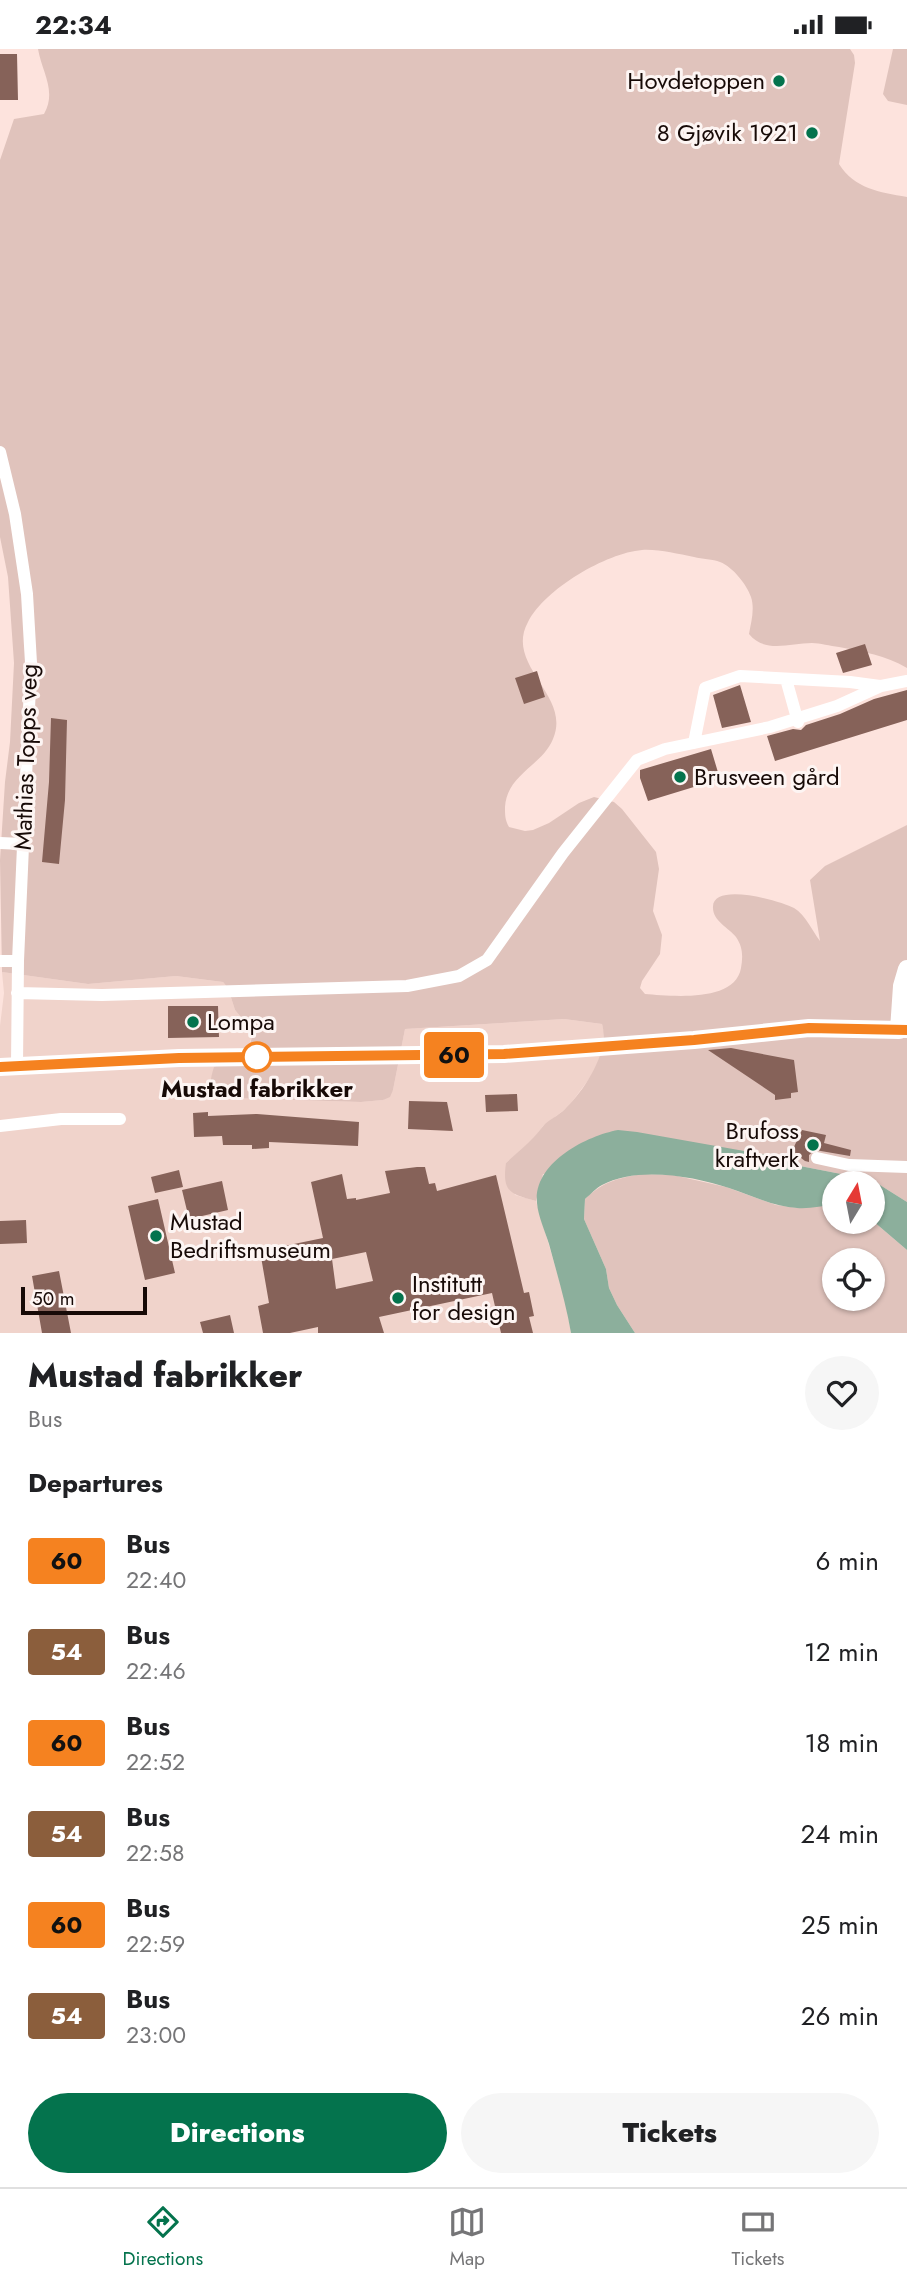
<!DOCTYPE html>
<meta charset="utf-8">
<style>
:root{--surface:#fff;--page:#f6f6f6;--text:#202124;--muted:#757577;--line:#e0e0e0;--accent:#04734d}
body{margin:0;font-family:Jost,sans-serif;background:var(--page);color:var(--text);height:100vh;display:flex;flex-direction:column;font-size:26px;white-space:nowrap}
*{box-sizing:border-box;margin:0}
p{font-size:23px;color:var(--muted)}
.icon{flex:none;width:38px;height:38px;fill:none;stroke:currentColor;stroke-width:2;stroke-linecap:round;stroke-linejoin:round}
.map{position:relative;height:1284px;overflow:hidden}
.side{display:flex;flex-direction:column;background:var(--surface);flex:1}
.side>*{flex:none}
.badge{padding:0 14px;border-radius:5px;font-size:24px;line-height:46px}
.needle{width:46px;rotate:10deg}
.tools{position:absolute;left:822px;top:1122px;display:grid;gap:14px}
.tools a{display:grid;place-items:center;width:63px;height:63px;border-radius:50%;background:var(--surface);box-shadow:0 2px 5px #0004;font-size:35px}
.scale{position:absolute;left:21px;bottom:18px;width:126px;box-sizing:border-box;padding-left:7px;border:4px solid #170a07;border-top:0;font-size:19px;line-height:24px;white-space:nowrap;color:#170a07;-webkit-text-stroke:5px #fdf5f3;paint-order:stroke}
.map>.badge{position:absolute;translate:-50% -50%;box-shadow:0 0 0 4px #fff}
h2{padding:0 28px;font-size:26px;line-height:63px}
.round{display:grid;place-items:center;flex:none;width:74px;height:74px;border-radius:37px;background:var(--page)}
.overview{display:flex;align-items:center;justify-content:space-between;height:119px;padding:0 28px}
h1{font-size:33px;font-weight:800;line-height:52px}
.button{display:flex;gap:14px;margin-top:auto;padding:14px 28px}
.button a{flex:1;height:80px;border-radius:42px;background:var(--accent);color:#fff;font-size:28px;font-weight:800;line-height:80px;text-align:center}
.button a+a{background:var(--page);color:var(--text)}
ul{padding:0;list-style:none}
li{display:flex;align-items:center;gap:21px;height:91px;padding:0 28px}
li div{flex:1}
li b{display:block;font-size:26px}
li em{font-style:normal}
li .badge{min-width:77px;font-weight:700;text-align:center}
.status{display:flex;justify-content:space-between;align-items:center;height:49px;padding:0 35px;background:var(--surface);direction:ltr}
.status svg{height:19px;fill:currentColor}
.dock{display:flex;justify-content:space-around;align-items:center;height:98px;border-top:2px solid var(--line);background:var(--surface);font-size:19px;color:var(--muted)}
.dock a{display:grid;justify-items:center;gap:4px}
.dock .selected{color:var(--accent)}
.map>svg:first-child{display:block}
.built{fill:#f0d3cb}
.green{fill:#e0c3bc;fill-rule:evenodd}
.water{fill:#8caf9c}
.building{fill:#866259;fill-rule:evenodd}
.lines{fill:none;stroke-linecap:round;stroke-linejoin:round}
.street{stroke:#fff;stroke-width:12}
.secondary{stroke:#fff;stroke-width:18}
.line-casing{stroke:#fff;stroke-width:16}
.line{stroke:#f58220;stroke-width:10}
.poi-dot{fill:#04734d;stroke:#fdf5f3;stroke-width:2.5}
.stop-dot{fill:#fff;stroke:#f58220;stroke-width:3.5}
.labels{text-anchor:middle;stroke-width:6;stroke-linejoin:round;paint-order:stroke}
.poi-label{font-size:24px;fill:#170a07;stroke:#fdf5f3;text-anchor:start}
.street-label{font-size:24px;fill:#170a07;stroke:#fdf5f3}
.stop-label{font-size:24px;font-weight:bold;fill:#170a07;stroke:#fdf5f3}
</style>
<div class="status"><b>22:34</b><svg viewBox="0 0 49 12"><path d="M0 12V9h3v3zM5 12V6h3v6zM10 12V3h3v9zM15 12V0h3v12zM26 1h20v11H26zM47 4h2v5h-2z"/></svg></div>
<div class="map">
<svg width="907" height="1284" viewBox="0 0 907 1284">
<rect width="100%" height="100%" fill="#fde3dd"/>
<!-- built -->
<path class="built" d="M 2,923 L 88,935 L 176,927 L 223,933 L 228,939 L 235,961 L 250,979 L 252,987 L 232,1049 L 361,1053 L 383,1051 L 393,1041 L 405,980 L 564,970 L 602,975 L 604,983 L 600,1006 L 595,1021 L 586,1034 L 568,1058 L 543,1077 L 534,1089 L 506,1114 L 515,1146 L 536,1152 L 565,1251 L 571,1284 L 0,1284 L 0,977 L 4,944 Z"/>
<!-- green -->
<path class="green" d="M 38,0 L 850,0 L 854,6 L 855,14 L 839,115 C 855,140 879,143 907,148 L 907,619 C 885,606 864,603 839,598 C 830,597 820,594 812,594 C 790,594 765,605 749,585 C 751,573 755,560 751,548 C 747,536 733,518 720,513 C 713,510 702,510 694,508 C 677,505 659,500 642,501 C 606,504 545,540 528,573 C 504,617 572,646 553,690 C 542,717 507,725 505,758 C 505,766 505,771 509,778 L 525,782 L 533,781 L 549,774 L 579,754 L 594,748 L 614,753 L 622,760 L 656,803 L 659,820 L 653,862 L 662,886 L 660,905 L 642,932 L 640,939 L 645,945 C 671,947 735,954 741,919 C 743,908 743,898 736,888 C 729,879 713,872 713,859 C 711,832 781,852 794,859 C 806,866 812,882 820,892 L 810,831 L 825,817 L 907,776 L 907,1153 L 872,1131 L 800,1117 L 772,1107 L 543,1125 L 536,1152 C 510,1145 502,1143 506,1114 C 515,1105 526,1097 534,1088 C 538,1084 541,1079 545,1075 C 552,1069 561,1065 567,1058 C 585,1040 610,1002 602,975 L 564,970 L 405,980 L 393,1041 L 390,1048 L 383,1051 L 361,1053 L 232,1049 C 210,1045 207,1040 214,1018 L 249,1002 L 252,987 L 250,979 L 235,961 L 228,939 L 223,933 L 176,927 L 88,935 L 2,923 L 0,811 L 5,733 L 10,693 L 14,614 L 8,528 L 0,488 L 0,111 L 14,70 L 44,65 C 57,42 42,23 38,0 Z
M 893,0 L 907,0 L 907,56 L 888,52 L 883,45 Z
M 641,1125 L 673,1126 L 726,1138 L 776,1156 L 798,1159 L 835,1155 L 835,1172 L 873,1172 L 907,1201 L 907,1284 L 635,1284 L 617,1256 L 609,1239 L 606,1220 L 584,1170 L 585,1150 C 604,1132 616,1130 641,1125 ZM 835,1211 L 873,1211 L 873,1250 L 835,1250 Z"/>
<!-- water -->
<path class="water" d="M 618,1081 L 637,1083 L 773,1107 L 800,1117 L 872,1131 L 907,1153 L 907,1201 L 873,1172 L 873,1134 L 835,1134 L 835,1155 C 823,1157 809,1160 797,1159 C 774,1158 751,1146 729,1139 C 694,1127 636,1117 602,1136 C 596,1139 591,1145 585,1150 L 584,1170 L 606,1220 L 609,1239 L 617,1256 L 635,1284 L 571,1284 C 566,1254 557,1225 549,1195 C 545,1182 538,1167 537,1154 C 533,1114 586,1087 618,1081 Z"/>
<!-- building -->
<path class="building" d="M 0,5 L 17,5 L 18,51 L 0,51 Z
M 865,595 L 872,616 L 843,624 L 836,604 Z
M 537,622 L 545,648 L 524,655 L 515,629 Z
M 740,636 L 751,673 L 722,679 L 713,646 Z
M 907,641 L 907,671 L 775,712 L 767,687 L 793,680 L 801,681 L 806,676 L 840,665 L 874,650 Z
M 51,669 L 67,671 L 65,751 L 59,815 L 42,813 L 49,733 Z
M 711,700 L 720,730 L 648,752 L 640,729 L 640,721 Z
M 168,957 L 218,957 L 219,988 L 168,989 Z
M 731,999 L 794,1011 L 798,1043 L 791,1044 L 791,1049 L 775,1051 L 775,1046 L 708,1001 Z
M 517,1045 L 518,1062 L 486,1063 L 485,1046 Z
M 409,1052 L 447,1053 L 453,1082 L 408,1080 Z
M 208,1063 L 208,1067 L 257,1065 L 359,1073 L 358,1097 L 269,1093 L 269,1099 L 252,1100 L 252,1096 L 223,1096 L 222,1087 L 194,1088 L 193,1064 Z
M 802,1081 L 826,1086 L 824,1094 L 851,1101 L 850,1107 L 815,1101 L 809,1106 L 809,1113 L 805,1112 L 792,1102 Z
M 417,1118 L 425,1118 L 429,1135 L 435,1134 L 437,1142 L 496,1126 L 524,1244 L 529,1243 L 534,1267 L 529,1268 L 533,1284 L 501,1284 L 492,1244 L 379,1268 L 384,1284 L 318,1284 L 318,1278 L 290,1284 L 263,1284 L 258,1257 L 269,1254 L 260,1202 L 323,1189 L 311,1133 L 342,1125 L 347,1150 L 356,1149 L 356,1151 L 390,1144 L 385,1122 ZM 366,1203 L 373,1232 L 336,1240 L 332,1210 Z
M 179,1121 L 183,1138 L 155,1144 L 151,1128 Z
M 222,1132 L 228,1161 L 189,1170 L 182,1141 Z
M 158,1150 L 175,1224 L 145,1231 L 128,1157 Z
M 26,1171 L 27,1194 L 0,1195 L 0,1172 Z
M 59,1222 L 71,1284 L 42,1284 L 32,1227 Z
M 230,1266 L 234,1284 L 203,1284 L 200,1273 Z"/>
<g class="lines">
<!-- street -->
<path class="street" d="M 0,403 L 15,465 L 27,545 L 31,614 L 18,912 L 17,1017
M 786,630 L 798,673
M 694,694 L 705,639 L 740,627 L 850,633 L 880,637
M 0,794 L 23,795
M 0,912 L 18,912
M 17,944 L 102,946 L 407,937 L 459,927 L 487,911 L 563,804 L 637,711 L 665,700 L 770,678 L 837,657 L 881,637 L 907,632
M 0,1077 L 61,1070 L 120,1070
M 817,1109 L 849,1116 L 907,1118"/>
<!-- secondary -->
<path class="secondary" d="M 0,1018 L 179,1009 L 504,1005 L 694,991 L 809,979 L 899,981 L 902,937 L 907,920"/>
</g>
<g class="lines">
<defs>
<path id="line" d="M 0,1018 L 179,1009 L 504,1005 L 694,991 L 809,979 L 907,981"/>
</defs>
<!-- line casing -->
<use href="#line" class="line-casing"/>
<!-- line -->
<use href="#line" class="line"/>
</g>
<!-- markers -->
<g class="poi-dot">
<circle cx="779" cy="32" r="7"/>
<circle cx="812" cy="84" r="7"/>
<circle cx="680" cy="728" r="7"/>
<circle cx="193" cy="973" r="7"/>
<circle cx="813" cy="1096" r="7"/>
<circle cx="156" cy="1187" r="7"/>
<circle cx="398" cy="1249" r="7"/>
</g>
<circle class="stop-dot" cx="257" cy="1008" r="14"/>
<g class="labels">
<!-- poi labels -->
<g class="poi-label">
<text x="765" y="40" text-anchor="end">Hovdetoppen</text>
<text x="798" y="92" text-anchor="end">8 Gjøvik 1921</text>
<text x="694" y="736">Brusveen gård</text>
<text x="207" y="981">Lompa</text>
<text x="799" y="1090" text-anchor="end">Brufoss<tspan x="799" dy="28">kraftverk</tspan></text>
<text x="170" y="1181">Mustad<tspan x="170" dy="28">Bedriftsmuseum</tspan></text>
<text x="412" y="1243">Institutt<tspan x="412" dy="28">for design</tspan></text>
</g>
<!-- street labels -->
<g class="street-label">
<text transform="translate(26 708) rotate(-88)" y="8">Mathias Topps veg</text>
</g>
<!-- stop labels -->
<g class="stop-label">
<text x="257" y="1048">Mustad fabrikker</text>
</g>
</g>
</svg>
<div class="tools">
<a><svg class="needle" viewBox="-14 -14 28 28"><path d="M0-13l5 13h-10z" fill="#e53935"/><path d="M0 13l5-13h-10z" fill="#757577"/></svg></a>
<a><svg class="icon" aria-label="locate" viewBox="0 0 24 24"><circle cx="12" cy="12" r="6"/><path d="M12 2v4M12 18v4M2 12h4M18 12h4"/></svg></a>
</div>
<div class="scale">50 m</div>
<b class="badge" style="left:454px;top:1006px;background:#f58220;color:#111">60</b>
</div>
<section class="side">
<div class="overview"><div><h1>Mustad fabrikker</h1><p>Bus</p></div><a class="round"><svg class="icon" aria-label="heart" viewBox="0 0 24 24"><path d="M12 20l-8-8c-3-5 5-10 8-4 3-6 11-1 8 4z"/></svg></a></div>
<h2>Departures</h2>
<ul>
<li><span class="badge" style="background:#f58220;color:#111">60</span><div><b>Bus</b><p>22:40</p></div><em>6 min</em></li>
<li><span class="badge" style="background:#8b5e3c;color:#fff">54</span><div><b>Bus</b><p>22:46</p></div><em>12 min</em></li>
<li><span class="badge" style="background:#f58220;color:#111">60</span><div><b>Bus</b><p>22:52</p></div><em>18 min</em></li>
<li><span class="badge" style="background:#8b5e3c;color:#fff">54</span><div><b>Bus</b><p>22:58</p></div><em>24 min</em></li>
<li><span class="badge" style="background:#f58220;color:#111">60</span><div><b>Bus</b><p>22:59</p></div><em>25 min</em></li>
<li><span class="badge" style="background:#8b5e3c;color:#fff">54</span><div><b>Bus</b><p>23:00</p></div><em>26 min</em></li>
</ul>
<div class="button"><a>Directions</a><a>Tickets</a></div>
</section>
<nav class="dock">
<a class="selected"><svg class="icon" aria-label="directions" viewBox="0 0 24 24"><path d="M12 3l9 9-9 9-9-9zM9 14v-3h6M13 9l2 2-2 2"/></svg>Directions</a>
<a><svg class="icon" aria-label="map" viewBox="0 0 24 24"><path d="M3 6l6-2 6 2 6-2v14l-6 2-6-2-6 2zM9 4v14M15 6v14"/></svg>Map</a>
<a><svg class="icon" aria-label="tickets" viewBox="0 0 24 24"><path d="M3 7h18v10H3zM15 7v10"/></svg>Tickets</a>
</nav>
